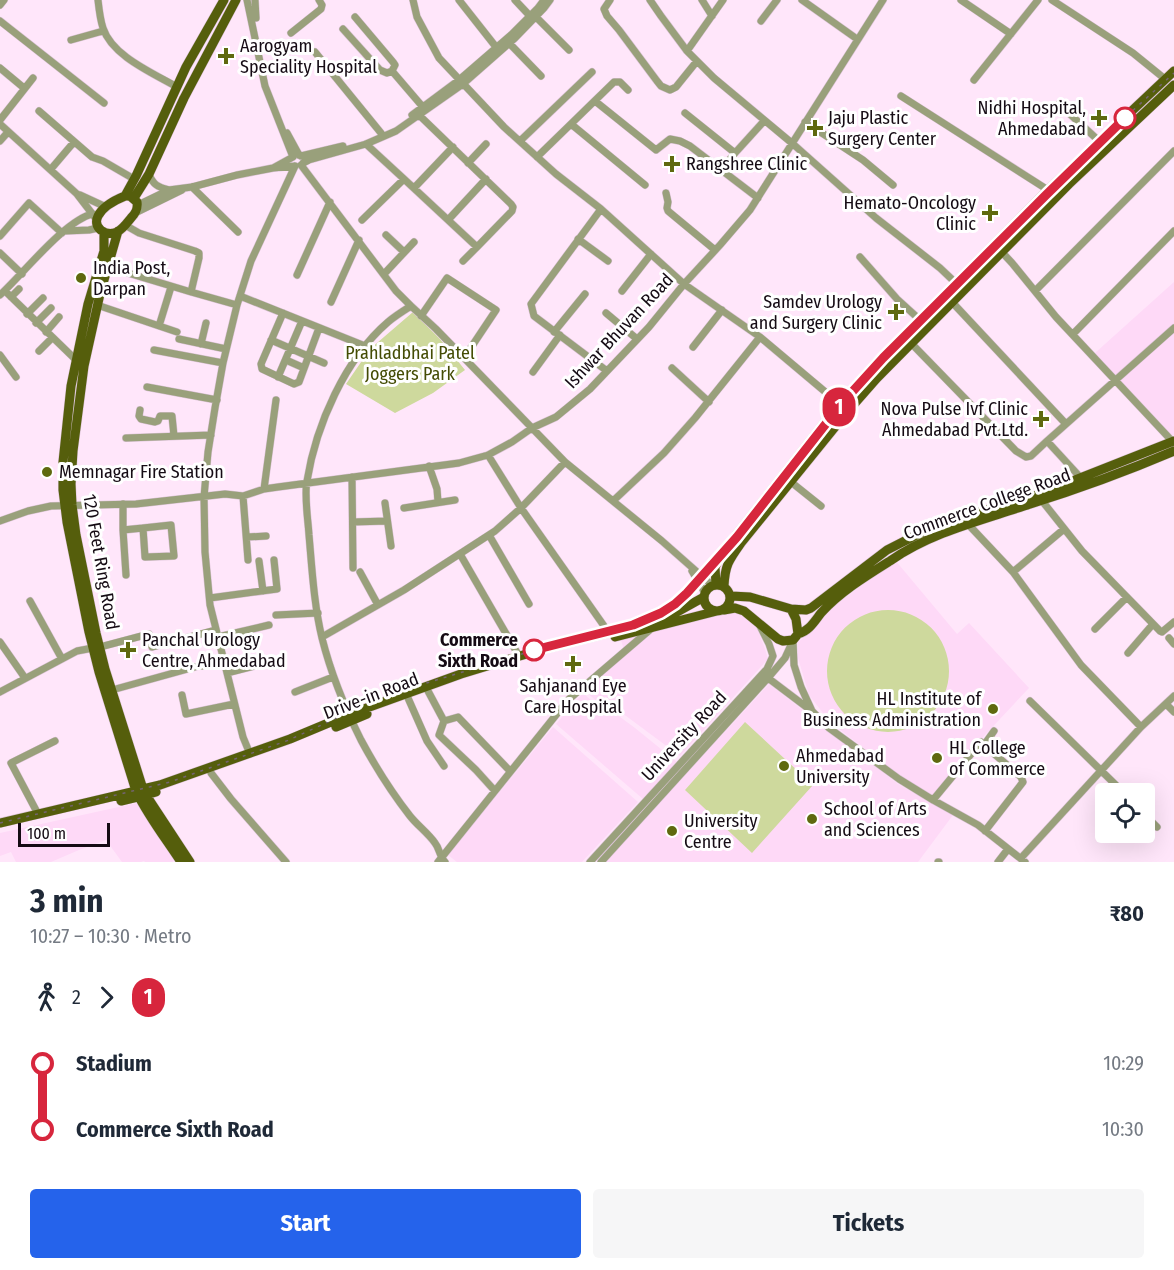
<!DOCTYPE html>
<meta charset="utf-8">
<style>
:root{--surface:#fff;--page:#f6f6f7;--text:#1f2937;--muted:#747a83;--accent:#2563eb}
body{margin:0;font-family:"Fira Sans Condensed",sans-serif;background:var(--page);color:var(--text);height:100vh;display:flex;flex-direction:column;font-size:22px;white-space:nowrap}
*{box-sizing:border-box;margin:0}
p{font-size:20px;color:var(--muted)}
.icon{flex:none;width:33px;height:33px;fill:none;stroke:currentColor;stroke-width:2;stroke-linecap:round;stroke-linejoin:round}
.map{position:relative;height:862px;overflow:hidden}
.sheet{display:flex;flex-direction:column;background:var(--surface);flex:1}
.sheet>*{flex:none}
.badge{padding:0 12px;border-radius:20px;font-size:21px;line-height:39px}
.controls{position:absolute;left:1095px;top:783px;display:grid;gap:12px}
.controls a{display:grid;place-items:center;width:60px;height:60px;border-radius:6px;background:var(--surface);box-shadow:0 6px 24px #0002;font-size:30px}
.scale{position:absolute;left:18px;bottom:15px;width:92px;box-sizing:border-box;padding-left:6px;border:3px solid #150b14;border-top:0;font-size:16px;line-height:21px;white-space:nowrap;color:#150b14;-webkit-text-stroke:4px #fff;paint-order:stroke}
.map>.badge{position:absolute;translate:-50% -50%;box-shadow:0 0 0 3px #fff}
.legs{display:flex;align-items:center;gap:9px;height:66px;padding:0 30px;font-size:20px}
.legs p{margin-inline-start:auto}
.head{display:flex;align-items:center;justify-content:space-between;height:102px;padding:0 30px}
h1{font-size:33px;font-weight:700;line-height:45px}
.primary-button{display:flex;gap:12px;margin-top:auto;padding:12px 30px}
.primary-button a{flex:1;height:69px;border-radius:6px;background:var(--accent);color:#fff;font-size:24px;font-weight:700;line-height:69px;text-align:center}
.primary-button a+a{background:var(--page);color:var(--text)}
ul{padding:0 30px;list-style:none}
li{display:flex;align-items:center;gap:21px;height:66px;font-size:22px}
li i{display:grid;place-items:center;width:9px;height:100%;margin:0 8px;background:currentColor}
li i::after{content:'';width:15px;height:15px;margin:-8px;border:4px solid;border-radius:50%;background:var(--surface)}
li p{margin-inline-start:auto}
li:first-child i{background:linear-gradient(#0000 50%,currentColor 0)}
li:last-child i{background:linear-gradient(currentColor 50%,#0000 0)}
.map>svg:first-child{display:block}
.built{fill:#fed9f7}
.green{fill:#ced99d}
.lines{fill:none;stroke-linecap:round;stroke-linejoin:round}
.minor-casing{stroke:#dac3d5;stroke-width:8}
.major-casing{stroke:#dac3d5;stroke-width:10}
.minor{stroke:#99a07b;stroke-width:7}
.major{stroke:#555e0c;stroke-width:9}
.rail{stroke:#746471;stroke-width:1.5;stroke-dasharray:3 6;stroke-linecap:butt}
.line-1-casing{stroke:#fff;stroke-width:14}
.line-1{stroke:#d7263d;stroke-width:9}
.poi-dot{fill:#5f690f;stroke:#fff;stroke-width:2}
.stop-1-dot{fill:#fff;stroke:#d7263d;stroke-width:3}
.labels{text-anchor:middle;stroke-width:6;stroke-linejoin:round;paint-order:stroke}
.poi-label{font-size:18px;fill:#150b14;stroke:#fff;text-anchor:start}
.street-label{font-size:18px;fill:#150b14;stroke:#fff}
.park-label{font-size:18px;fill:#444c04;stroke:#fff}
.stop-label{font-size:18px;font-weight:bold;fill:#150b14;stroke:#fff;text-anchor:end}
</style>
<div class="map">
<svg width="1174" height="862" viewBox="0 0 1174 862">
<rect width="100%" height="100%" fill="#ffe6fa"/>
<!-- built -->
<path class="built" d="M 1174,282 L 1174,435 L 1170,436 L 1095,353 Z
M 895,560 L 957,634 L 969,623 L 1029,688 L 984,736 L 933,796 L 905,780 L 830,722 L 809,695 L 798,658 L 798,642 L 807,635 L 828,611 Z
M 731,612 L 741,614 L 757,628 L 765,649 L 768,659 L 680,756 L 614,707 L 600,704 L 584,690 L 625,654 L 621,640 Z
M 769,684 L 898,784 L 953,815 L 918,862 L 605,862 Z
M 583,693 L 602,710 L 612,711 L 635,728 L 677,762 L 643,799 L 556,724 Z
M 553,727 L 638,802 L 582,862 L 457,862 L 448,855 Z
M 137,803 L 175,860 L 172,862 L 145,862 L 144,861 L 141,862 L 122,862 L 106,840 L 79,850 L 51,862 L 16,862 L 11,852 L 0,856 L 0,833 Z"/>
<!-- green -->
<path class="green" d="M 413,312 L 440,339 L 465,370 L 433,393 L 395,413 L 346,384 L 370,349 Z
M827 671a61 61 0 1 1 122 0a61 61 0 1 1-122 0Z
M 745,722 L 813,785 L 752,853 L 685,790 Z"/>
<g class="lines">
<defs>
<path id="minor" d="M 98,0 C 99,9 100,19 103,28 C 112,56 153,73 177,87
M 247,0 L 265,86 L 293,157 L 273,168
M 255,0 L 256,18
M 413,0 L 417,17 L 439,58 L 504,127 L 556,174 L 601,209 L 684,284 L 760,337 L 848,411
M 459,0 L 496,47
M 515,0 L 530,16
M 610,0 L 604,9 L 607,16 L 619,30 L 657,81 L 661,86 L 670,90 L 676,87 L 697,61
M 650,0 L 661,16 L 687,51 L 714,78 L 793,144 L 876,218 L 940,268 L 959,286
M 702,0 L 712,16
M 802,0 L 857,39
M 961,0 L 1011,34
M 1052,0 L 1133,53 L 1165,79
M 0,5 L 4,0
M 355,17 L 393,62 L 395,65 L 392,71
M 536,17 L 569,50
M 0,21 L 104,103
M 761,21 L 777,0
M 343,29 L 380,70 L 387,73 L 392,71 L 422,106
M 291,33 L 321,9 L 322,5 L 319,0
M 71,40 L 103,31
M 509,43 L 541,76
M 687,51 L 723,0
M 315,52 L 381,133
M 0,68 L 24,88
M 974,80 L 1038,0
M 901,96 L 1048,190
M 595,101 L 656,150 L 670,139 L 680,141 L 690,146 L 758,198
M 1059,104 L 1099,141
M 39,111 L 92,157 L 103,161 L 134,179
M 685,113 L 735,153 L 764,121
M 412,115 L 459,80 L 511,35 L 538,8 L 544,0
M 0,120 L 33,78
M 805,122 L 863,160 L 893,185
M 0,124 L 77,194 L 97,220
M 571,124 L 645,185
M 287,133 L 299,155
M 0,141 L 8,132
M 520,141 L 592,72
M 301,156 L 343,146
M 537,157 L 614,82 L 620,82 L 628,90
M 303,163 L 309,160 L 366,144 L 396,131 L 463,84 L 514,39 L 544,8 L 550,0
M 468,163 L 486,144
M 726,164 L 735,153
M 301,165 L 396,291 L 411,306 L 436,329 L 565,462 L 662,541 L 713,586
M 51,169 L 74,142
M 149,174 C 153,185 158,187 169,190
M 404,179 L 477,247 L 512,211 L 513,207 L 511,204 L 419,115
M 192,187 L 238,232
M 414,188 L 453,147
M 666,193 L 668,202 L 667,208 L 668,211 L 715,250
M 80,195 L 106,207
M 138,205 L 169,190 L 192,187 L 237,175 L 273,168 L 295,166
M 601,209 L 531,304 L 534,316 L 607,371
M 135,213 L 182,190
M 362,220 L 404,179 L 366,144
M 448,220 L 486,179
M 65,231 L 89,230 L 98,228
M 386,235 L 404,252
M 0,236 L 29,203 L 62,233
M 578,239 L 608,261
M 999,249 L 1012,263 L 1056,317 L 1174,443
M 0,253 L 22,274
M 860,257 L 897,299 L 919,319
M 463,261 L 477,247
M 108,267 L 191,292 L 199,258 L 199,253 L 195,251 L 139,233 L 125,225
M 384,274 L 414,242
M 297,275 L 330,202
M 5,291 L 76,360
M 622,291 L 651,254
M 1035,291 L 1174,151
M 191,292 L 237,305
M 0,295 C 22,275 66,219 93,214
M 240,296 L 365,346
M 11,297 L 19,289
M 951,301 L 1066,424
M 331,302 L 359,240
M 97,305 L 177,332
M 411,306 C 403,311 395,316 388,322 C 345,359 316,425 307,481 C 304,495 308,519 309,535 C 312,569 314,605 322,638 C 331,674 345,708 361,740 C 375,766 392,793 410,816 C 418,826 428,833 435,843 C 440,849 439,856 445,862
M 283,313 L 261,364 L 262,369 L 294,384 L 299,382 L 319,328
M 606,313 L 637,339
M 27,314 L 43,298
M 421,316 L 447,278 L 496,310 L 464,358
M 36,323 L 51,308
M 159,326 L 171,287
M 46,332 L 59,317
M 554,332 L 585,294
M 1073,334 L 1174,231
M 179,339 L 226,349
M 271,340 L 324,363
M 908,340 L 1016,451 L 1026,457 L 1031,456 L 1047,441 L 1174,328
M 201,344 L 206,323
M 693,347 L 722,310
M 154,350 L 223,363
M 39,351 L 52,338
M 0,355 L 16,377
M 286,360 L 304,368
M 672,368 L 709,402
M 533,372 L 560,335
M 278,377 L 302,321
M 147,387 L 217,400
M 140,410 L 139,416 L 141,419 L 155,422 L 158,421 L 160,416 L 172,416 L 174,436
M 126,438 L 211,435
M 1047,441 L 1080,477
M 488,455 L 521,508 L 609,633
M 429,466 L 437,489 L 438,502
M 352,477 L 353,568
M 791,482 L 821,506
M 264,489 L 276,400
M 243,496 L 248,560
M 1039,497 L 1082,551 L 1160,631 L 1162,632 L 1174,622
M 613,501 L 664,453 L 695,418 L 760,337
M 385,503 L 391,546
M 123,504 L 123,530 L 143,528 L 145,557 L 174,556 L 171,525 L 143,528
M 404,508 L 455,500
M 0,521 L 28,511 L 51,506 L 136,504 L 225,494 L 243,496 L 264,489 L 278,487 L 459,463 L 488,455 L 512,442 L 532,428 L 556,417 L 590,389 L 649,327 L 684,284 L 720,245 L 750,210 L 883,0
M 353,522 L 387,521
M 966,522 L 1013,572 L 1081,665 L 1141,727
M 123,530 L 126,575
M 489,535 L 529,604
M 247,537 L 266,536
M 460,554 L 519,656
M 259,561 L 263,591
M 692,571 L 705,593
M 360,572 L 378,605
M 1013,572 L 1064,529
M 210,598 L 277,589 L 274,560
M 30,601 L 62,659
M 276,615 L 318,613
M 1095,629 L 1127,597
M 218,637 L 269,625
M 322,637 L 404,590 L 495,531 L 521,508 L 565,462
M 1169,638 L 1174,644
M 793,640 L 794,665 L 801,687 L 812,711 L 829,728 L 899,779 L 933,800 L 978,825 L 1025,862
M 0,642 L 25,678
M 100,647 L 149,634 L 152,647 L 216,630
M 1128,653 L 1153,624
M 202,666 L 224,660
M 227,673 L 266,663
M 768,678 L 809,709
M 112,690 L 195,667
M 428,691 L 444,721 L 458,717 L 510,771
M 0,692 L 77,651 L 93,648
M 295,692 L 333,677
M 182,695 L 186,714 L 234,704
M 408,698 L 427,741 L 444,766
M 1030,701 L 1125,794
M 1166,704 L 1174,712
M 444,721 L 439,735 L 476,770 L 495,791
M 250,754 L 243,737 L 210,605 L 205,552 L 204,497 L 208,452 L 215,408 L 223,363 L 237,305 L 251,261 L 295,166
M 211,773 L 231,799 L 286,862
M 933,800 L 981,742
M 38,814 L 11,763 L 55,741
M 1144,814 L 1157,827
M 985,831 L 1023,782 L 1021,777 L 984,745 L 994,731
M 1021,858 L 1141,727 L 1174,696
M 438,862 L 568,700 L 652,628
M 590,862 L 767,669 L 773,656 L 769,644 L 760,626
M 601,862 L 768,678 L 785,658 L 791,645
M 938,862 L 939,862
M 998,862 L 1008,849"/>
<path id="major" d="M 125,196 L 136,176 L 186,67 L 224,0
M 125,196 L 130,196 L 137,202 C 138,209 136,213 131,218 C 127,223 123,229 117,232 C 106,237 92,228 98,216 C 103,206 115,200 125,196 Z
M 134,198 L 149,174 L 184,98 L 236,0
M 118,231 L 100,294 L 84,366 L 73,451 L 71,484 L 72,505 L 76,535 L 96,633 L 105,669 L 143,789 L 160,785 L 290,739 L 350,714 L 461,674 L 533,652 L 609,633 L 677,612 L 704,597
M704 598a13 13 0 1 1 26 0a13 13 0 1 1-26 0Z
M 716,585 L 715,567 L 722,553 L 839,404 L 875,364 L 1048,190 L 1174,71
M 724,586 C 725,565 729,560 741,543 L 848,411 L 877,378 L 1069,184 L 1174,85
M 791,609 L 806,610 L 811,608 L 887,550 L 936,525 L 1037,495 L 1174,441
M 724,610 L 735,608 L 744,611 L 778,639 L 783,641 L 793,640 L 798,634 L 796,619 L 791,609 L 750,597 L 731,596
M 798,634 C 809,631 814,622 821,613 C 840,592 866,576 890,561 C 930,533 979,521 1024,506 C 1075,490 1125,472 1174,451
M 615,637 L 717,611
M 336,727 L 367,714
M 156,792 L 146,795 L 190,862
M 121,801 L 146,795 L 143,789 L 136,791 C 148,816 166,839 181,862
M 0,823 L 136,791 L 99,672 L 89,632 L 67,522 L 63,490 L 63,462 L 71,386 L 88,304 L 104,251 L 104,232"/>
</defs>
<!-- minor casing -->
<use href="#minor" class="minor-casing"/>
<!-- major casing -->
<use href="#major" class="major-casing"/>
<!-- minor -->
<use href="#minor" class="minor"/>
<!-- major -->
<use href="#major" class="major"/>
<!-- rail -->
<path class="rail" d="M 0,823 L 170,782 L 289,740 L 369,703 L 397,692 L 535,650 L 633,625 L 661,613 L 675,604 L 687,593 L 737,537 L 843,402 L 883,358 L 1046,195 L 1129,114 L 1174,73"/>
</g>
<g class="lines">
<defs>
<path id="line-1" d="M 534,650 L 633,625 L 661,613 L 675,604 L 687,593 L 737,537 L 843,402 L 883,358 L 1046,195 L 1125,118"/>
</defs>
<!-- line-1 casing -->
<use href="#line-1" class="line-1-casing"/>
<!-- line-1 -->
<use href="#line-1" class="line-1"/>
</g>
<!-- markers -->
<g class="poi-dot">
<path d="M223 47h6v6h6v6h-6v6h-6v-6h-6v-6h6z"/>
<path d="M1096 109h6v6h6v6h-6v6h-6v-6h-6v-6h6z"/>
<path d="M812 119h6v6h6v6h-6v6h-6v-6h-6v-6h6z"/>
<path d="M669 155h6v6h6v6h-6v6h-6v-6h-6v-6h6z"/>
<path d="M987 204h6v6h6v6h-6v6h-6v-6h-6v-6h6z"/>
<circle cx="81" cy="278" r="6"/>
<path d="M893 303h6v6h6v6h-6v6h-6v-6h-6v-6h6z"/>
<path d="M1038 410h6v6h6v6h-6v6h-6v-6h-6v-6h6z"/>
<circle cx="47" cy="472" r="6"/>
<path d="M125 641h6v6h6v6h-6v6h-6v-6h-6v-6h6z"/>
<path d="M570 655h6v6h6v6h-6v6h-6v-6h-6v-6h6z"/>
<circle cx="993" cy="709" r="6"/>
<circle cx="937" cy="758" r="6"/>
<circle cx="784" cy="766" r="6"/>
<circle cx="812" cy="819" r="6"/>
<circle cx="672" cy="831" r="6"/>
</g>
<g class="stop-1-dot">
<circle cx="1125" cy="118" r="10"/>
<circle cx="534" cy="650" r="10"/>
</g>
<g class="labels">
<!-- poi labels -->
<g class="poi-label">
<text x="240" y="52">Aarogyam<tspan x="240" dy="21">Speciality Hospital</tspan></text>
<text x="1086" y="114" text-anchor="end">Nidhi Hospital,<tspan x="1086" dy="21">Ahmedabad</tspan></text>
<text x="828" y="124">Jaju Plastic<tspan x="828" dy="21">Surgery Center</tspan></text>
<text x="686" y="170">Rangshree Clinic</text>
<text x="976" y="209" text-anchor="end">Hemato-Oncology<tspan x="976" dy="21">Clinic</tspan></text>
<text x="93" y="274">India Post,<tspan x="93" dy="21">Darpan</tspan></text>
<text x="882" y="308" text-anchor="end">Samdev Urology<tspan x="882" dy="21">and Surgery Clinic</tspan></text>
<text x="1028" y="415" text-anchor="end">Nova Pulse Ivf Clinic<tspan x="1028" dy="21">Ahmedabad Pvt.Ltd.</tspan></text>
<text x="59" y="478">Memnagar Fire Station</text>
<text x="142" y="646">Panchal Urology<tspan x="142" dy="21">Centre, Ahmedabad</tspan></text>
<text x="573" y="692" text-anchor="middle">Sahjanand Eye<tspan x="573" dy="21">Care Hospital</tspan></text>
<text x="981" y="705" text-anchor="end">HL Institute of<tspan x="981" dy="21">Business Administration</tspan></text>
<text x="949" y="754">HL College<tspan x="949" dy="21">of Commerce</tspan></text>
<text x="796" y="762">Ahmedabad<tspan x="796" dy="21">University</tspan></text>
<text x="824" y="815">School of Arts<tspan x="824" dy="21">and Sciences</tspan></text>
<text x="684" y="827">University<tspan x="684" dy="21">Centre</tspan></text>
</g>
<!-- street labels -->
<g class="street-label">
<text transform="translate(619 331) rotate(-47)" y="6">Ishwar Bhuvan Road</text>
<text transform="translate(987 504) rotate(-20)" y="6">Commerce College Road</text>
<text transform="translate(101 562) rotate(80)" y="6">120 Feet Ring Road</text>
<text transform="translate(371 696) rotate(-21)" y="6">Drive-in Road</text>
<text transform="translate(684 736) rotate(-47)" y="6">University Road</text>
</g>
<!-- park labels -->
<g class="park-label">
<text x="410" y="359">Prahladbhai Patel<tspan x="410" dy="21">Joggers Park</tspan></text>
</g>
<!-- stop labels -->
<g class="stop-label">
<text x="518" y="646">Commerce<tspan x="518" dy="21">Sixth Road</tspan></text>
</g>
</g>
</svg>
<div class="controls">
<a><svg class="icon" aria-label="locate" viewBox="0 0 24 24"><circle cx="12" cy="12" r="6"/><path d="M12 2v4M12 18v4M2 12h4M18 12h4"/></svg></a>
</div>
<div class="scale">100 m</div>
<b class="badge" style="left:839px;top:407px;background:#d7263d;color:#fff">1</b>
</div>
<section class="sheet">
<div class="head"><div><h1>3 min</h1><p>10:27 – 10:30 · Metro</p></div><b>₹80</b></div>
<div class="legs"><svg class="icon" aria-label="walk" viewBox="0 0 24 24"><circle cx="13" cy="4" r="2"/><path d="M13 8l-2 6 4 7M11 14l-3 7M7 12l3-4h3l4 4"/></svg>2<svg class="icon" aria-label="forward" viewBox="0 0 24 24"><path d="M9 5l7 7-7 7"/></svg><b class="badge" style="background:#d7263d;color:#fff">1</b></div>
<ul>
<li><i style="color:#d7263d"></i><b>Stadium</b><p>10:29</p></li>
<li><i style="color:#d7263d"></i><b>Commerce Sixth Road</b><p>10:30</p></li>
</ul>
<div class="primary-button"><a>Start</a><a>Tickets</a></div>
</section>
